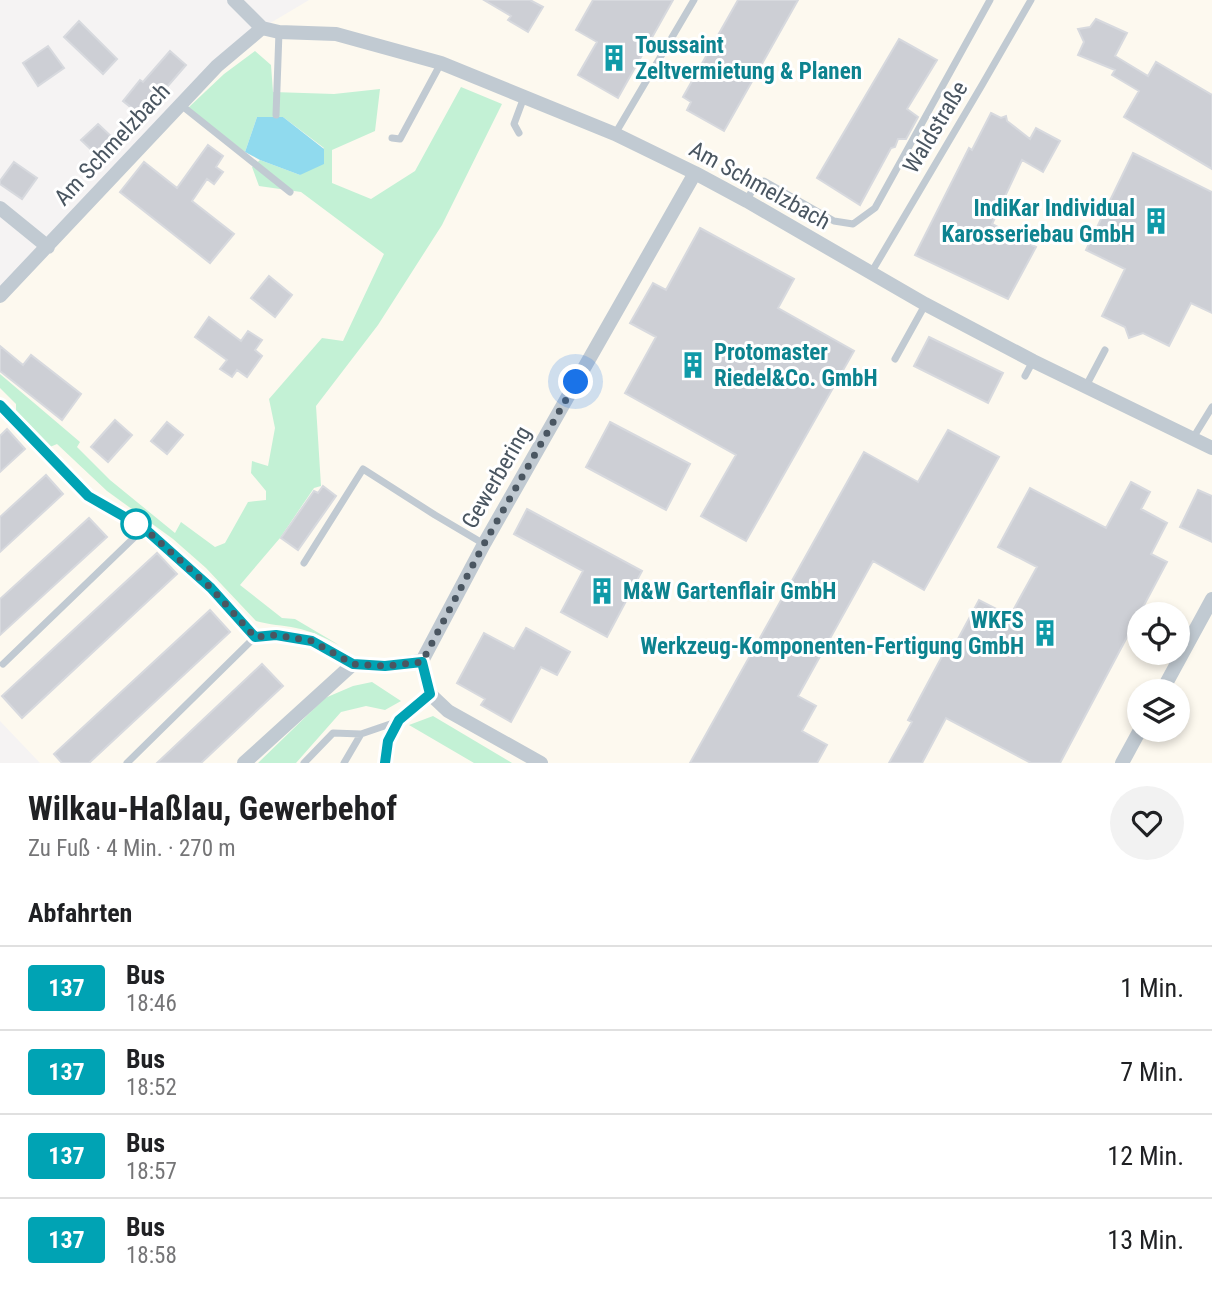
<!DOCTYPE html>
<html lang="de">
<meta charset="utf-8">
<style>
:root{--surface:#fff;--page:#f2f2f2;--text:#202124;--muted:#757577;--line:#e0e0e0}
body{margin:0;font-family:"Roboto Condensed",sans-serif;background:var(--page);color:var(--text);height:100vh;display:flex;flex-direction:column;font-size:26px;white-space:nowrap}
*{box-sizing:border-box;margin:0}
p{font-size:23px;color:var(--muted)}
.icon{flex:none;width:38px;height:38px;fill:none;stroke:currentColor;stroke-width:2;stroke-linecap:round;stroke-linejoin:round}
.map{position:relative;height:763px;overflow:hidden}
.sheet{display:flex;flex-direction:column;background:var(--surface);flex:1}
.sheet>*{flex:none}
.badge{padding:0 14px;border-radius:5px;font-size:24px;line-height:46px}
.fabs{position:absolute;left:1127px;top:602px;display:grid;gap:14px}
.fabs a{display:grid;place-items:center;width:63px;height:63px;border-radius:50%;background:var(--surface);box-shadow:0 4px 10px #0003;font-size:35px}
.you{position:absolute;width:35px;height:35px;margin:-18px;border:5px solid #fff;border-radius:50%;background:#1a73e8;box-shadow:0 0 0 10px #1a73e833}
.map>.badge{position:absolute;translate:-50% -50%;box-shadow:0 0 0 4px #fff}
h2{padding:0 28px;font-size:26px;line-height:63px}
.round{display:grid;place-items:center;flex:none;width:74px;height:74px;border-radius:37px;background:var(--page)}
.overview{display:flex;align-items:center;justify-content:space-between;height:119px;padding:0 28px}
h1{font-size:33px;font-weight:700;line-height:52px}
ul{padding:0;list-style:none}
li{display:flex;align-items:center;gap:21px;height:84px;padding:0 28px;border-top:2px solid var(--line)}
li div{flex:1}
li b{display:block;font-size:26px}
li em{font-style:normal}
li .badge{min-width:77px;font-weight:700;text-align:center}
.map>svg:first-child{display:block}
.commercial{fill:#fdf9ef;fill-rule:evenodd}
.green{fill:#c3f1d5}
.water{fill:#90daee}
.building{fill:#cdcfd5;stroke:#d7d9de;stroke-width:2}
.lines{fill:none;stroke-linecap:round;stroke-linejoin:round}
.lane{stroke:#c1cad2;stroke-width:7}
.street{stroke:#c1cad2;stroke-width:14}
.line-casing{stroke:#fff;stroke-width:16}
.line{stroke:#00a3b4;stroke-width:10}
.walk{stroke:#4a5661;stroke-width:7;stroke-dasharray:0 12.6}
.stop-dot{fill:#fff;stroke:#00a3b4;stroke-width:3.5}
.labels{text-anchor:middle;stroke-width:6;stroke-linejoin:round;paint-order:stroke}
.culture-label{font-size:23px;font-weight:bold;fill:#0d838f;stroke:#fff;text-anchor:start}
.street-label{font-size:23px;fill:#4a5661;stroke:#fff}
</style>
<div class="map">
<svg width="1212" height="763" viewBox="0 0 1212 763">
<rect width="100%" height="100%" fill="#f5f3f3"/>
<!-- commercial -->
<path class="commercial" d="M 309,0 L 1212,0 L 1212,763 L 40,763 L 0,721 L 0,296 L 262,28 ZM 1139,614 L 1178,614 L 1178,653 L 1139,653 ZM 1139,691 L 1178,691 L 1178,730 L 1139,730 Z"/>
<!-- green -->
<path class="green" d="M 255,51 L 271,65 L 273,92 L 334,94 L 380,89 L 375,131 L 332,150 L 332,183 L 371,199 L 415,171 L 461,87 L 502,104 L 442,225 L 378,325 L 316,406 L 321,486 L 314,488 L 280,538 L 240,585 L 282,618 L 295,619 L 339,645 C 325,638 311,631 296,628 C 283,625 269,625 256,621 L 206,568 L 173,539 L 107,491 L 57,444 L 50,447 L 16,411 L 16,404 L 0,388 L 0,374 L 80,442 L 77,447 L 110,480 L 175,533 L 181,522 L 215,547 L 225,543 L 248,502 L 266,500 L 266,491 L 251,473 L 252,461 L 268,466 L 275,428 L 269,399 L 322,338 L 343,341 L 384,254 L 301,192 L 259,186 L 252,167 L 260,160 L 300,175 L 324,148 L 283,117 L 257,117 L 245,152 L 188,108 L 224,74 Z
M 372,682 L 401,701 L 385,710 L 366,706 L 341,712 L 296,763 L 258,763 L 325,698 L 353,686 Z
M 433,716 L 512,763 L 474,763 L 409,725 Z"/>
<!-- water -->
<path class="water" d="M 257,117 L 283,117 L 324,149 L 324,164 L 300,175 L 260,160 L 245,152 Z"/>
<!-- building -->
<path class="building" d="M 484,0 L 530,0 L 543,7 L 528,32 L 508,20 L 511,16 Z
M 593,0 L 673,0 L 618,98 L 578,75 L 597,42 L 576,30 Z
M 738,0 L 798,0 L 724,131 L 687,110 L 691,102 L 683,97 Z
M 1096,19 L 1127,33 L 1115,56 L 1148,76 L 1156,62 L 1212,95 L 1212,169 L 1124,117 L 1139,91 L 1112,75 L 1115,70 L 1078,55 L 1084,42 L 1078,29 L 1090,27 Z
M 79,21 L 117,59 L 103,74 L 64,37 Z
M 899,39 L 937,60 L 907,109 L 918,117 L 906,139 L 898,139 L 895,147 L 891,148 L 860,205 L 817,178 Z
M 48,46 L 64,68 L 38,86 L 23,63 Z
M 170,51 L 186,65 L 160,95 L 161,96 L 144,118 L 123,101 L 140,80 L 143,82 Z
M 991,113 L 1001,118 L 1006,116 L 1007,121 L 1030,139 L 1036,128 L 1060,141 L 1043,172 L 1022,160 L 992,224 L 1036,247 L 1008,299 L 915,255 L 969,148 L 972,150 Z
M 98,124 L 115,140 L 99,157 L 81,140 Z
M 208,145 L 223,156 L 216,167 L 223,172 L 214,184 L 207,179 L 192,201 L 234,234 L 210,263 L 120,192 L 144,162 L 177,188 Z
M 1133,153 L 1212,192 L 1212,313 L 1191,303 L 1169,346 L 1143,333 L 1129,338 L 1125,327 L 1102,316 L 1125,269 L 1086,250 Z
M 14,162 L 37,178 L 22,199 L 0,184 L 0,181 Z
M 700,228 L 794,279 L 778,308 L 854,351 L 746,541 L 701,516 L 736,455 L 625,393 L 656,337 L 630,323 L 653,283 L 666,290 Z
M 269,276 L 292,295 L 275,317 L 251,298 Z
M 209,317 L 241,341 L 248,331 L 262,340 L 255,350 L 262,356 L 247,377 L 237,370 L 232,377 L 220,369 L 227,360 L 195,337 Z
M 929,337 L 1003,373 L 988,403 L 914,366 Z
M 0,346 L 23,365 L 31,355 L 81,394 L 62,420 L 0,371 Z
M 115,420 L 132,435 L 108,462 L 91,447 Z
M 167,422 L 183,435 L 167,454 L 151,441 Z
M 610,422 L 690,464 L 666,510 L 586,467 Z
M 7,429 L 25,449 L 0,472 L 0,436 Z
M 948,430 L 999,457 L 924,590 L 873,561 L 798,696 L 816,706 L 802,731 L 827,745 L 817,763 L 690,763 L 864,452 L 918,482 Z
M 46,475 L 63,494 L 0,552 L 0,517 Z
M 1131,482 L 1150,492 L 1141,509 L 1167,523 L 1151,554 L 1167,562 L 1060,763 L 1031,763 L 946,718 L 922,763 L 889,763 L 912,722 L 908,720 L 946,649 L 951,652 L 979,600 L 1010,616 L 1037,567 L 998,547 L 1030,488 L 1106,528 Z
M 323,486 L 336,496 L 298,550 L 281,538 L 314,491 L 318,493 Z
M 1198,490 L 1212,496 L 1212,542 L 1180,527 Z
M 527,509 L 642,571 L 607,637 L 561,612 L 583,571 L 514,534 Z
M 89,518 L 107,537 L 0,635 L 0,599 Z
M 157,553 L 177,574 L 22,718 L 2,696 Z
M 210,610 L 230,632 L 89,763 L 62,763 L 54,754 Z
M 526,628 L 570,652 L 557,675 L 541,667 L 511,722 L 481,705 L 485,699 L 457,683 L 484,633 L 514,649 Z
M 262,664 L 283,686 L 201,763 L 157,763 Z"/>
<g class="lines">
<!-- lane -->
<path class="lane" d="M 181,105 L 290,192
M 276,115 L 279,32
M 519,133 L 514,124 L 524,97
M 615,134 L 694,0
M 392,138 L 400,139 L 441,63
M 747,200 L 755,185 L 764,181 L 834,221 L 853,224 L 875,208 L 990,0
M 871,273 L 982,85 L 1031,0
M 895,359 L 925,305
M 1025,376 L 1033,361
M 1086,386 L 1105,350
M 1193,438 L 1212,407
M 304,563 L 363,469 L 435,515 L 484,544
M 3,664 L 144,528
M 127,763 L 255,637
M 304,763 L 333,733 L 361,734
M 344,763 L 361,734 L 399,721
M 385,763 L 388,741 L 399,721 L 430,694"/>
<!-- street -->
<path class="street" d="M 234,0 L 262,28 L 279,32 L 336,34 L 441,63 L 615,134 L 695,173 L 747,201 L 925,304 L 1033,361 L 1212,448
M 0,208 L 48,247
M 0,296 L 217,66 L 262,28
M 0,405 L 88,496 L 144,528 L 211,588 L 255,637 L 276,635 L 312,641 L 353,664 L 385,666 L 422,661
M 1162,691 L 1212,599
M 244,763 L 353,664
M 541,763 L 448,711 L 430,694 L 422,661 L 484,544 L 695,173
M 1122,763 L 1140,730"/>
</g>
<g class="lines">
<defs>
<path id="line" d="M 0,405 L 88,496 L 144,528 L 211,588 L 255,637 L 276,635 L 312,641 L 353,664 L 385,666 L 422,662 L 430,694 L 399,720 L 388,741 L 385,763"/>
</defs>
<!-- line casing -->
<use href="#line" class="line-casing"/>
<!-- line -->
<use href="#line" class="line"/>
<!-- walk -->
<path class="walk" d="M 136,524 L 134,522 L 144,528 L 211,588 L 255,637 L 276,635 L 312,641 L 353,664 L 385,666 L 422,662 L 484,544 L 576,382"/>
</g>
<!-- icons -->
<defs>
<symbol id="building-bare" viewBox="-9 -9 18 18"><path d="M-4-6H4V6H1V3H-1V6H-4ZM-2.5-4.3h1.7v1.8h-1.7ZM.8-4.3h1.7v1.8H.8ZM-2.5-1h1.7V.8h-1.7ZM.8-1h1.7V.8H.8Z" fill="#0f9aa8" stroke="#fff" stroke-width="2.5" paint-order="stroke"/></symbol>
</defs>
<g fill-rule="evenodd">
<use href="#building-bare" x="595" y="39" width="38" height="38"/>
<use href="#building-bare" x="1137" y="202" width="38" height="38"/>
<use href="#building-bare" x="674" y="346" width="38" height="38"/>
<use href="#building-bare" x="583" y="572" width="38" height="38"/>
<use href="#building-bare" x="1026" y="614" width="38" height="38"/>
</g>
<!-- markers -->
<circle class="stop-dot" cx="136" cy="524" r="14"/>
<g class="labels">
<!-- culture labels -->
<g class="culture-label">
<text x="635" y="53">Toussaint<tspan x="635" dy="26">Zeltvermietung &amp; Planen</tspan></text>
<text x="1135" y="216" text-anchor="end">IndiKar Individual<tspan x="1135" dy="26">Karosseriebau GmbH</tspan></text>
<text x="714" y="360">Protomaster<tspan x="714" dy="26">Riedel&amp;Co. GmbH</tspan></text>
<text x="623" y="599">M&amp;W Gartenflair GmbH</text>
<text x="1024" y="628" text-anchor="end">WKFS<tspan x="1024" dy="26">Werkzeug-Komponenten-Fertigung GmbH</tspan></text>
</g>
<!-- street labels -->
<g class="street-label">
<text transform="translate(935 127) rotate(-59)" y="8">Waldstraße</text>
<text transform="translate(112 144) rotate(-47)" y="8">Am Schmelzbach</text>
<text transform="translate(760 185) rotate(29)" y="8">Am Schmelzbach</text>
<text transform="translate(496 477) rotate(-60)" y="8">Gewerbering</text>
</g>
</g>
</svg>
<div class="fabs">
<a><svg class="icon" aria-label="locate" viewBox="0 0 24 24"><circle cx="12" cy="12" r="6"/><path d="M12 2v4M12 18v4M2 12h4M18 12h4"/></svg></a>
<a><svg class="icon" aria-label="layers" viewBox="0 0 24 24"><path d="M12 4l9 5-9 5-9-5zM3 14l9 5 9-5"/></svg></a>
</div>
<div class="you" style="left:576px;top:382px"></div>
</div>
<section class="sheet">
<div class="overview"><div><h1>Wilkau-Haßlau, Gewerbehof</h1><p>Zu Fuß · 4 Min. · 270 m</p></div><a class="round"><svg class="icon" aria-label="heart" viewBox="0 0 24 24"><path d="M12 20l-8-8c-3-5 5-10 8-4 3-6 11-1 8 4z"/></svg></a></div>
<h2>Abfahrten</h2>
<ul>
<li><span class="badge" style="background:#00a3b4;color:#fff">137</span><div><b>Bus</b><p>18:46</p></div><em>1 Min.</em></li>
<li><span class="badge" style="background:#00a3b4;color:#fff">137</span><div><b>Bus</b><p>18:52</p></div><em>7 Min.</em></li>
<li><span class="badge" style="background:#00a3b4;color:#fff">137</span><div><b>Bus</b><p>18:57</p></div><em>12 Min.</em></li>
<li><span class="badge" style="background:#00a3b4;color:#fff">137</span><div><b>Bus</b><p>18:58</p></div><em>13 Min.</em></li>
</ul>
</section>
